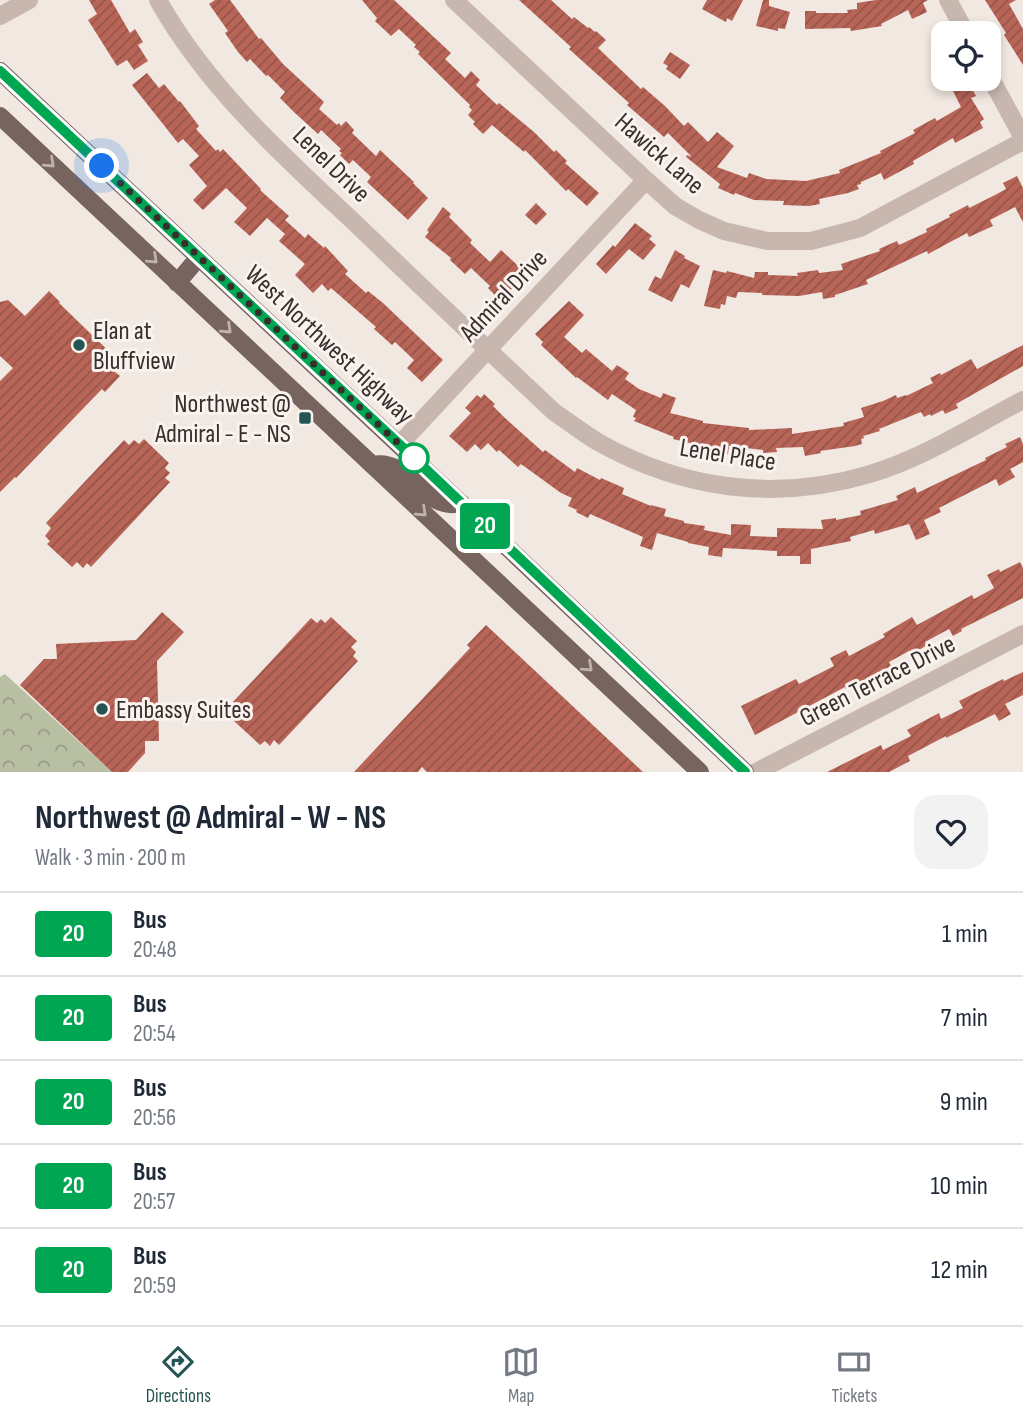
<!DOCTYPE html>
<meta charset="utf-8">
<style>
:root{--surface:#fff;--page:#f2f2f3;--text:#1f2937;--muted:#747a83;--line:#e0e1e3;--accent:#265453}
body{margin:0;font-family:"Sofia Sans Condensed",sans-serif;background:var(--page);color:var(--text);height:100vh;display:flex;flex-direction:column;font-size:26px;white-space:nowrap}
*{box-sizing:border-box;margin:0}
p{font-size:23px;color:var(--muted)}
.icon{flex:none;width:38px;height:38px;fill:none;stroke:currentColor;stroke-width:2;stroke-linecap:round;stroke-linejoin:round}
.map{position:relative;height:772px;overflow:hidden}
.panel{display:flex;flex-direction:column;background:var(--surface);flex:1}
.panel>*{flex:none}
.badge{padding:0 14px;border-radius:5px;font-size:24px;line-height:46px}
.tools{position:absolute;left:931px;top:21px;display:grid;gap:14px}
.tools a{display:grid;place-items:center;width:70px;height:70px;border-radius:14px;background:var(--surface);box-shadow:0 4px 10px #0003;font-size:35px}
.you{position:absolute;width:35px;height:35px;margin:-18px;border:5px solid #fff;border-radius:50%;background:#1a73e8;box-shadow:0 0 0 10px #1a73e833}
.map>.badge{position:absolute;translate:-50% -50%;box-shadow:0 0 0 4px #fff}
.round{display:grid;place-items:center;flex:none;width:74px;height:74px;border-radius:21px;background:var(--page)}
.head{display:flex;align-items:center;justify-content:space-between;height:119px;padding:0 35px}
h1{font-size:33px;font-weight:700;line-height:52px}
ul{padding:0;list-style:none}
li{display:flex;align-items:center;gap:21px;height:84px;padding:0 35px;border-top:2px solid var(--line)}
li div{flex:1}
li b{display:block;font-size:26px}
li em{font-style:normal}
li .badge{min-width:77px;font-weight:700;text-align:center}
.dock{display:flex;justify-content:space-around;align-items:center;height:98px;border-top:2px solid var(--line);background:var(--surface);font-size:19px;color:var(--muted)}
.dock a{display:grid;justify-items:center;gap:4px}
.dock .active{color:var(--accent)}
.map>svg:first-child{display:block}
.park{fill:url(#park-crowns)}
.building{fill:url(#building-hatch)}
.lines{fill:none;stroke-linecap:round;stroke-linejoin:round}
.minor{stroke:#c8b7ae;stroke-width:18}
.major{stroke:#77645f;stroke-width:18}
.oneway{stroke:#beb2ae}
.line-casing{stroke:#fff;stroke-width:16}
.line{stroke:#00a651;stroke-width:10}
.walk{stroke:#382e2c;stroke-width:7;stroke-dasharray:0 12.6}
.poi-dot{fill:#265453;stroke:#f9f2ee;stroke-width:2.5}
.stop-dot{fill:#fff;stroke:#00a651;stroke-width:3.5}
.labels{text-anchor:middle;stroke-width:6;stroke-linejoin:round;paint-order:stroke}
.street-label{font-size:26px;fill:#382e2c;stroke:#f9f2ee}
.poi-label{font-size:26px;fill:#382e2c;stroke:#f9f2ee;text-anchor:start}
</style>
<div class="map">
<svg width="1023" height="772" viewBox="0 0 1023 772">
<defs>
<pattern id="park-crowns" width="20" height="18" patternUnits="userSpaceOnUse" patternTransform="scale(1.75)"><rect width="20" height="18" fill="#b8bfa3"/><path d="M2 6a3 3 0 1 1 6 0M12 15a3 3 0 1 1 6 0" fill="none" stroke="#979c85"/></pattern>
<pattern id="building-hatch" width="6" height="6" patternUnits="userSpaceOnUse" patternTransform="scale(1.75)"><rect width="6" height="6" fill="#b86558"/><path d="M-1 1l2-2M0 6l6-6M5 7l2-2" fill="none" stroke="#975449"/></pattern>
</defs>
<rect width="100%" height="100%" fill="#f1e8e1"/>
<!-- park -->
<path class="park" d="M 5,674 L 112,772 L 0,772 L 0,677 Z"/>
<!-- building -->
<path class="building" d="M 89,0 L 111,0 L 130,33 L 135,29 L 143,42 L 138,45 L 148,61 L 134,70 L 127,60 L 117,66 L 88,20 L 97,14 Z
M 215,0 L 230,0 L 259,39 L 261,38 L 283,64 L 324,102 L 319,109 L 337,125 L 339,123 L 341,126 L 346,121 L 354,130 L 352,133 L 376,156 L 380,150 L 414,182 L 413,183 L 428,198 L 408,220 L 367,182 L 371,177 L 353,160 L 349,164 L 340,155 L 342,153 L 339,151 L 341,149 L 321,130 L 318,134 L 295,113 L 280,98 L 285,92 L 268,75 L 266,76 L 250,59 L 247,62 L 238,52 L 227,36 L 225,33 L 228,31 L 209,4 Z
M 362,0 L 394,0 L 451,53 L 445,59 L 465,78 L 471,71 L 480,80 L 476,85 L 497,105 L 499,103 L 534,132 L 554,152 L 556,150 L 567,161 L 565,163 L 599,193 L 587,206 L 568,189 L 566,191 L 525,150 L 524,152 L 492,125 L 483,134 L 473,124 L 475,122 L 468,115 L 472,110 L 469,107 L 470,105 L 418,54 L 420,52 L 414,47 L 416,45 L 399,29 L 391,36 L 375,21 L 377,18 Z
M 519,0 L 551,0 L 572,19 L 574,17 L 588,28 L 589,27 L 595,32 L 596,31 L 606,40 L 598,48 L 641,89 L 643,87 L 665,106 L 684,126 L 688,122 L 708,142 L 717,132 L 734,146 L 717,167 L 747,178 L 749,173 L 766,179 L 806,181 L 840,173 L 839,170 L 881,153 L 880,151 L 915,133 L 913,130 L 935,118 L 937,121 L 961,107 L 953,91 L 968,82 L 976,96 L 971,98 L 984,119 L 980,122 L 983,128 L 955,143 L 953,138 L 913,161 L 914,164 L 884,180 L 881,173 L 861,182 L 861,184 L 857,185 L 859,189 L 848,193 L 819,199 L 820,204 L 809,206 L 783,205 L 784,201 L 754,200 L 735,193 L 734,195 L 718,188 L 720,184 L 686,157 L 687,155 L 692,157 L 668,133 L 664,137 L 627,105 L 629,103 L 569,49 L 571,47 Z
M 707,0 L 743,0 L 732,21 L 727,18 L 726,22 L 702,9 Z
M 763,0 L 769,0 L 769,6 L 790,12 L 785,29 L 778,28 L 778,31 L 756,26 Z
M 876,0 L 928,0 L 923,3 L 927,12 L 912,19 L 908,10 L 881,24 L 882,26 L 851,31 L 850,28 L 805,29 L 805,11 L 816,11 L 816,13 L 848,13 L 847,10 L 857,9 L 857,3 Z
M 985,0 L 1016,0 L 1009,4 L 1023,29 L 1023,65 L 1004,35 L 1006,33 Z
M 670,52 L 690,65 L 680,79 L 666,69 L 668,66 L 663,63 Z
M 147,73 L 159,88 L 164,84 L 179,102 L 180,101 L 199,126 L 196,129 L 216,151 L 218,149 L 220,152 L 223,149 L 261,189 L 260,190 L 289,216 L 285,220 L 305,238 L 308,234 L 324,248 L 325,246 L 348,271 L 345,274 L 366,293 L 368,291 L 383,303 L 443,360 L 422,382 L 407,368 L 414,360 L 395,342 L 392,345 L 374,329 L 376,327 L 331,288 L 328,291 L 322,284 L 313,293 L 295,275 L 305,264 L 279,241 L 285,234 L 267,218 L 250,236 L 234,222 L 247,208 L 226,188 L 203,210 L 193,200 L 207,186 L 189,165 L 199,156 L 183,139 L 178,143 L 132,85 Z
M 1017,176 L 1023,188 L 1023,222 L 1015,207 L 990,220 L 993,226 L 969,237 L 967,233 L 928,254 L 927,251 L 866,280 L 868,284 L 835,295 L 835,297 L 823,299 L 822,292 L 799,296 L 762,295 L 762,293 L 738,292 L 736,298 L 727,296 L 725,305 L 721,304 L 720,309 L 704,306 L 713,270 L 726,273 L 727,271 L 754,278 L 755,272 L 768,272 L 768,275 L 798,276 L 797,273 L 818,270 L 819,273 L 843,270 L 841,264 L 880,251 L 879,249 L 897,241 L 899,245 L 927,232 L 926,229 L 950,217 L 949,215 L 968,205 L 969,208 L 995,195 L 1006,189 L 1003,183 Z
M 536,203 L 547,214 L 536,225 L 525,215 Z
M 443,207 L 451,214 L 449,217 L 472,240 L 470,243 L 490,262 L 501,250 L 526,273 L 501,301 L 488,288 L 490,286 L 471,268 L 465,274 L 450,260 L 451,258 L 425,237 L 429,232 L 427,230 Z
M 635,223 L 652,236 L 649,239 L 656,245 L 643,260 L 629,249 L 606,274 L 596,264 L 613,245 L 615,247 Z
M 675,250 L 685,256 L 684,258 L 700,266 L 689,288 L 681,284 L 672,302 L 648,290 L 655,276 L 661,279 Z
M 49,291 L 60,302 L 59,303 L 122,364 L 115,372 L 120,376 L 105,392 L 102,389 L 16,478 L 15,477 L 0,492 L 0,381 L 13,368 L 0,356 L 0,302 L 8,300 L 25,316 Z
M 569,301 L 584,315 L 564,337 L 582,353 L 586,349 L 612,371 L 617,365 L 629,373 L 625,379 L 639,389 L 661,398 L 663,393 L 676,398 L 670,413 L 703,421 L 703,423 L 749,428 L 749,430 L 792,428 L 792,434 L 844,426 L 843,423 L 864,417 L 861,408 L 883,401 L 896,395 L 897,398 L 906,395 L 906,396 L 933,383 L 930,378 L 940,373 L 941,375 L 971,359 L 977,369 L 1023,345 L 1023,366 L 956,404 L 958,408 L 945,414 L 943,410 L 931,416 L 930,414 L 924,417 L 921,412 L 879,429 L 880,431 L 863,436 L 864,438 L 861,439 L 862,444 L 855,446 L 820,451 L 821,453 L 805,456 L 803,447 L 776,448 L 777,452 L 763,453 L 763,450 L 729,446 L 728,454 L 697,451 L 698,445 L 673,439 L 674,437 L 634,421 L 636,418 L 633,417 L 636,410 L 612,394 L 608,400 L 577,377 L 576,378 L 541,345 L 543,342 L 535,334 Z
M 484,394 L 495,404 L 493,406 L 505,418 L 543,452 L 545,450 L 575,472 L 577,468 L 600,480 L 601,478 L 624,488 L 622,494 L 651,506 L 651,505 L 666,509 L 664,516 L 684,521 L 684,523 L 705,526 L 704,530 L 731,535 L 731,524 L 751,525 L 750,536 L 777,537 L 777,528 L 823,529 L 821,520 L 836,518 L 836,520 L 861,515 L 860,511 L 898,500 L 896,496 L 915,487 L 917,493 L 986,460 L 985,458 L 1007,447 L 1005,444 L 1020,437 L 1023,444 L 1023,462 L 1010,469 L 1015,477 L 999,486 L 996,479 L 939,508 L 941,512 L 924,520 L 930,534 L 916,540 L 909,524 L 875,534 L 874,530 L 850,537 L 851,541 L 811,549 L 811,564 L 800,564 L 800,556 L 777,556 L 777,551 L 723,548 L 722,557 L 708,555 L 709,547 L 688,543 L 688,542 L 657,533 L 652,550 L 640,546 L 643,537 L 590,514 L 588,518 L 576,512 L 577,510 L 568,506 L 572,498 L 561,493 L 521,464 L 518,467 L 499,450 L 497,452 L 488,443 L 481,450 L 475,444 L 467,452 L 449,436 L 471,413 L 465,408 L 477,395 L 481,398 Z
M 144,439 L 169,463 L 165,468 L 170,473 L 165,478 L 170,482 L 91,567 L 87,563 L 83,568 L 77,562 L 72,567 L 47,544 L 50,541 L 45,536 L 51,528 L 46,523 L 124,440 L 129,445 L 134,440 L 139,444 Z
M 1020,562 L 1023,568 L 1023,598 L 961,629 L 962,631 L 953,636 L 949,629 L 925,642 L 927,645 L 911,655 L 909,651 L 889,662 L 891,666 L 846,689 L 845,687 L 755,735 L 741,706 L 796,679 L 799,684 L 834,666 L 830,658 L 846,650 L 849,656 L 885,637 L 883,634 L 912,617 L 917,625 L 972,595 L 974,599 L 994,588 L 987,575 L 999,569 L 1000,572 Z
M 162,612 L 184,632 L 157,661 L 159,741 L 145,741 L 145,753 L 128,772 L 112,772 L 20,685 L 44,659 L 57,659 L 56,644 L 136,640 Z
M 331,617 L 357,641 L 351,647 L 356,652 L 353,656 L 358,661 L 279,745 L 274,740 L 270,746 L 265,741 L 260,745 L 234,721 L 238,716 L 234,712 L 239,707 L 233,702 L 311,618 L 317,623 L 321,619 L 325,623 Z
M 486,625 L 643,772 L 427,772 L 422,767 L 418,772 L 354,772 L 470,648 L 467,645 Z
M 1023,672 L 1023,695 L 1005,704 L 1011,714 L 999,721 L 995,714 L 946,738 L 946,736 L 908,756 L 910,761 L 889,772 L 827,772 L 881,745 L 883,750 L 911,736 L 907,730 L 939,713 L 941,719 L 963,708 L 959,701 L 1003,679 L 1004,681 Z"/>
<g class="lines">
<!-- minor -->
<path class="minor" d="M 158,0 C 206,86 282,155 354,222 C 420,286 487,349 554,412 C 569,422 583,433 598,442 C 683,490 777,502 870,474 C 922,459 975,425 1023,400
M 454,0 L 646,180 L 675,206 L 699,220 L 724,231 L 767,241 L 811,241 L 860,228 L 1023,141
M 948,0 L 966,33
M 0,16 L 29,0
M 989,75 L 1023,138
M 399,445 L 646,180
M 756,772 L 1023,634"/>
<!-- major -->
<path class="major" d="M 0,71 L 399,445 L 745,772
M 0,116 L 700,772
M 177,283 L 199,257
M 372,465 C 411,457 423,513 461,503"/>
</g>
<!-- one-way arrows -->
<defs><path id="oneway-chevron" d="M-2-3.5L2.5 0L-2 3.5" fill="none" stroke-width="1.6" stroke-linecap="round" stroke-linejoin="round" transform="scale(1.75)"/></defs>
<g class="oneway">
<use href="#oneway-chevron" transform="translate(50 163) rotate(43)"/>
<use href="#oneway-chevron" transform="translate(153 259) rotate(43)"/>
<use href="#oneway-chevron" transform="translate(227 329) rotate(43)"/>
<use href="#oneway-chevron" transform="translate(422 512) rotate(43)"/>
<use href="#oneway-chevron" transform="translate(588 667) rotate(43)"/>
</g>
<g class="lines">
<defs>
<path id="line" d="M 0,71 L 415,459 L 745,772"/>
</defs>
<!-- line casing -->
<use href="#line" class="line-casing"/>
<!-- line -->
<use href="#line" class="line"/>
<!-- walk -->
<path class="walk" d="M 102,166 L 415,459 L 414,458"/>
</g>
<!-- markers -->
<g class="poi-dot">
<circle cx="79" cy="345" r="7"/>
<rect x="298" y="411" width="14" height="14" rx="3.5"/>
<circle cx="102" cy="709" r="7"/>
</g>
<circle class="stop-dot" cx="414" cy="458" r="14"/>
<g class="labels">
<!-- street labels -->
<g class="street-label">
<text transform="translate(660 153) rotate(41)" y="9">Hawick Lane</text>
<text transform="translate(332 164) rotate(44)" y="9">Lenel Drive</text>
<text transform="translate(503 295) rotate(-47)" y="9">Admiral Drive</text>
<text transform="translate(330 344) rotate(43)" y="9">West Northwest Highway</text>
<text transform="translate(728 454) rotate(9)" y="9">Lenel Place</text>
<text transform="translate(877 680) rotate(-27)" y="9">Green Terrace Drive</text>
</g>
<!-- poi labels -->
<g class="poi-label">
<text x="93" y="339">Elan at<tspan x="93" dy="30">Bluffview</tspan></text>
<text x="291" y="412" text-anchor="end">Northwest @<tspan x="291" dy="30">Admiral - E - NS</tspan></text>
<text x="116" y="718">Embassy Suites</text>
</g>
</g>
</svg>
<div class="tools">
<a><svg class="icon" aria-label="locate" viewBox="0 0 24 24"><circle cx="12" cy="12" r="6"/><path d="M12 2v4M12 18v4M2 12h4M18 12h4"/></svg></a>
</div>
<div class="you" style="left:102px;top:166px"></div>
<b class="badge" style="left:485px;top:526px;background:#00a651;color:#fff">20</b>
</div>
<section class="panel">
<div class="head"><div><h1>Northwest @ Admiral - W - NS</h1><p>Walk · 3 min · 200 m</p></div><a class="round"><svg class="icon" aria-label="heart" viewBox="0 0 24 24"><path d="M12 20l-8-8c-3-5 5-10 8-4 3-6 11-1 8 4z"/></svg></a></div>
<ul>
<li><span class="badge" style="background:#00a651;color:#fff">20</span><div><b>Bus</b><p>20:48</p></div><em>1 min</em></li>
<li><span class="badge" style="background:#00a651;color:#fff">20</span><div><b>Bus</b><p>20:54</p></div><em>7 min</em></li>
<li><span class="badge" style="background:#00a651;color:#fff">20</span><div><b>Bus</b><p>20:56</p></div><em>9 min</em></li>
<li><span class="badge" style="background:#00a651;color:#fff">20</span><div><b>Bus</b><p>20:57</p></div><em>10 min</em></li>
<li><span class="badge" style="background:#00a651;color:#fff">20</span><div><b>Bus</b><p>20:59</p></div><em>12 min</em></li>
</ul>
</section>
<nav class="dock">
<a class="active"><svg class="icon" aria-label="directions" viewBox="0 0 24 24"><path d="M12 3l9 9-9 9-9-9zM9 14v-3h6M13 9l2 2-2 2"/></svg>Directions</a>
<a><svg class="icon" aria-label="map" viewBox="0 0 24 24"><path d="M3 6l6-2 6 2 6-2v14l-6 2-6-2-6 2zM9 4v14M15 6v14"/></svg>Map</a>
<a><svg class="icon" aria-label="tickets" viewBox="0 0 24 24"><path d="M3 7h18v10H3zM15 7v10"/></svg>Tickets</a>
</nav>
